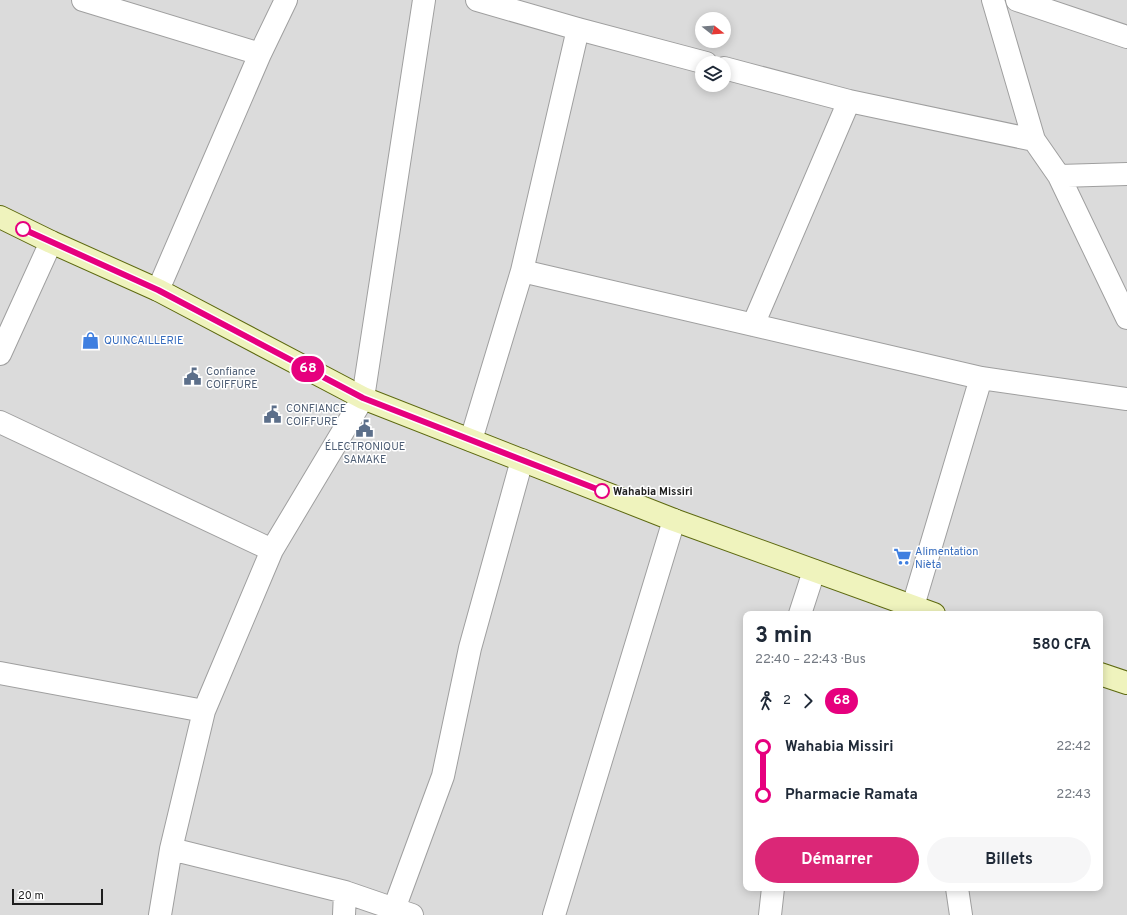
<!DOCTYPE html>
<html lang="fr">
<meta charset="utf-8">
<style>
:root{--surface:#fff;--page:#f6f6f7;--text:#1f2937;--muted:#747a83;--accent:#db2777}
body{margin:0;font-family:Overpass,sans-serif;background:var(--page);color:var(--text);height:100vh;display:flex;flex-direction:column;font-size:15px;white-space:nowrap}
*{box-sizing:border-box;margin:0}
p{font-size:13px;color:var(--muted)}
.icon{flex:none;width:22px;height:22px;fill:none;stroke:currentColor;stroke-width:2;stroke-linecap:round;stroke-linejoin:round}
.map{position:relative;flex:1;overflow:hidden}
.sheet{position:absolute;left:743px;top:611px;width:360px;height:280px;display:flex;flex-direction:column;background:var(--surface);border-radius:8px;box-shadow:0 2px 10px #0003}
.sheet>*{flex:none}
.badge{padding:0 8px;border-radius:13px;font-size:14px;line-height:26px}
.needle{width:26px;rotate:107deg}
.buttons{position:absolute;left:695px;top:12px;display:grid;gap:8px}
.buttons a{display:grid;place-items:center;width:36px;height:36px;border-radius:50%;background:var(--surface);box-shadow:0 2px 10px #0003;font-size:20px}
.scale{position:absolute;left:12px;bottom:10px;width:91px;box-sizing:border-box;padding-left:4px;border:2px solid #1e1e1e;border-top:0;font-size:11px;line-height:14px;white-space:nowrap;color:#1e1e1e;-webkit-text-stroke:3px #fff;paint-order:stroke}
.map>.badge{position:absolute;translate:-50% -50%;box-shadow:0 0 0 2px #fff}
.legs{display:flex;align-items:center;gap:6px;height:44px;padding:0 12px;font-size:13px}
.legs p{margin-inline-start:auto}
.head{display:flex;align-items:center;justify-content:space-between;height:68px;padding:0 12px}
h1{font-size:22px;font-weight:700;line-height:30px}
.primary-button{display:flex;gap:8px;margin-top:auto;padding:8px 12px}
.primary-button a{flex:1;height:46px;border-radius:24px;background:var(--accent);color:#fff;font-size:16px;font-weight:700;line-height:46px;text-align:center}
.primary-button a+a{background:var(--page);color:var(--text)}
ul{padding:0 12px;list-style:none}
li{display:flex;align-items:center;gap:14px;height:48px;font-size:15px}
li i{display:grid;place-items:center;width:6px;height:100%;margin:0 5px;background:currentColor}
li i::after{content:'';width:10px;height:10px;margin:-5px;border:3px solid;border-radius:50%;background:var(--surface)}
li p{margin-inline-start:auto}
li:first-child i{background:linear-gradient(#0000 50%,currentColor 0)}
li:last-child i{background:linear-gradient(currentColor 50%,#0000 0)}
.map>svg:first-child{display:block}
.residential{fill:#dbdbdb;fill-rule:evenodd}
.lines{fill:none;stroke-linecap:round;stroke-linejoin:round}
.minor-casing{stroke:#9f9f9f;stroke-width:24}
.secondary-casing{stroke:#5d6910;stroke-width:24}
.minor{stroke:#fff;stroke-width:22}
.secondary{stroke:#eff3bd;stroke-width:22}
.line-1-casing{stroke:#fff;stroke-width:9}
.line-1{stroke:#e6007e;stroke-width:6}
.stop-1-dot{fill:#fff;stroke:#e6007e;stroke-width:2}
.labels{text-anchor:middle;stroke-width:3;stroke-linejoin:round;paint-order:stroke}
.shop-label{font-size:11px;fill:#366cbe;stroke:#fff;text-anchor:start}
.service-label{font-size:11px;fill:#4e5e75;stroke:#fff;text-anchor:start}
.stop-label{font-size:11px;font-weight:bold;fill:#1e1e1e;stroke:#fff;text-anchor:start}
</style>
<div class="map">
<svg width="1127" height="915" viewBox="0 0 1127 915">
<rect width="100%" height="100%" fill="#eeebe5"/>
<!-- residential -->
<path class="residential" d="M 0,0 L 1127,0 L 1127,915 L 0,915 ZM 702,19 L 724,19 L 724,41 L 702,41 ZM 702,63 L 724,63 L 724,85 L 702,85 ZM 746,614 L 1100,614 L 1100,888 L 746,888 Z"/>
<g class="lines">
<defs>
<path id="minor" d="M 83,0 L 260,54
M 477,0 L 578,29 L 706,63
M 993,0 L 1034,140 L 1059,176 L 1127,318
M 1017,0 L 1127,37
M 724,68 L 849,101 L 1034,140
M 1059,176 L 1127,174
M 522,271 L 981,378 L 1127,399
M 158,290 L 260,54 L 286,0
M 753,325 L 849,101
M 0,354 L 51,242
M 0,422 L 272,550
M 471,440 L 522,271 L 578,29
M 800,614 L 814,571
M 914,614 L 913,606 L 981,378
M 0,673 L 204,711
M 171,849 L 345,892 L 412,915
M 957,888 L 961,915
M 394,909 L 443,776 L 470,648 L 522,460
M 160,915 L 171,849 L 204,711 L 272,550 L 363,398 L 424,0
M 344,915 L 345,892
M 554,915 L 674,520
M 770,915 L 773,888"/>
<path id="secondary" d="M 0,217 L 51,242 L 158,290 L 363,398 L 674,520 L 934,614
M 1100,674 L 1127,683"/>
</defs>
<!-- minor casing -->
<use href="#minor" class="minor-casing"/>
<!-- secondary casing -->
<use href="#secondary" class="secondary-casing"/>
<!-- minor -->
<use href="#minor" class="minor"/>
<!-- secondary -->
<use href="#secondary" class="secondary"/>
</g>
<g class="lines">
<defs>
<path id="line-1" d="M 23,229 L 158,290 L 363,398 L 602,491"/>
</defs>
<!-- line-1 casing -->
<use href="#line-1" class="line-1-casing"/>
<!-- line-1 -->
<use href="#line-1" class="line-1"/>
</g>
<!-- icons -->
<defs>
<symbol id="shop-bare" viewBox="-9 -9 18 18"><path d="M-5-2.5h2.3a2.7 3.5 0 0 1 5.4 0H5L5.5 6h-11ZM-1.5-2.5h3a1.5 2.3 0 0 0-3 0Z" fill="#3f7fe0" stroke="#fff" stroke-width="2.5" paint-order="stroke"/></symbol>
<symbol id="civic-bare" viewBox="-9 -9 18 18"><path d="M-.6-6.5H3V-4.5H.6V-3L4-1V1h2V6H-6V1h2V-1L-.6-3ZM-1.2 2.5V6h2.4V2.5Z" fill="#5c6f8a" stroke="#fff" stroke-width="2.5" paint-order="stroke"/></symbol>
<symbol id="supermarket-bare" viewBox="-9 -9 18 18"><path d="M-6-5.5h2.5l.6 2H6L4.5 2H-2.5L-4.4-4H-6ZM-1.5 3.2a1.3 1.3 0 1 0 .1 0ZM3 3.2a1.3 1.3 0 1 0 .1 0Z" fill="#3f7fe0" stroke="#fff" stroke-width="2.5" paint-order="stroke"/></symbol>
</defs>
<g fill-rule="evenodd">
<use href="#shop-bare" x="78" y="328" width="25" height="25"/>
<use href="#civic-bare" x="180" y="364" width="25" height="25"/>
<use href="#civic-bare" x="260" y="402" width="25" height="25"/>
<use href="#civic-bare" x="352" y="416" width="25" height="25"/>
<use href="#supermarket-bare" x="890" y="544" width="25" height="25"/>
</g>
<!-- markers -->
<g class="stop-1-dot">
<circle cx="23" cy="229" r="7"/>
<circle cx="602" cy="491" r="7"/>
</g>
<g class="labels">
<!-- shop labels -->
<g class="shop-label">
<text x="104" y="344">QUINCAILLERIE</text>
<text x="915" y="555">Alimentation<tspan x="915" dy="13">Nièta</tspan></text>
</g>
<!-- service labels -->
<g class="service-label">
<text x="206" y="375">Confiance<tspan x="206" dy="13">COIFFURE</tspan></text>
<text x="286" y="412">CONFIANCE<tspan x="286" dy="13">COIFFURE</tspan></text>
<text x="365" y="450" text-anchor="middle">ÉLECTRONIQUE<tspan x="365" dy="13">SAMAKE</tspan></text>
</g>
<!-- stop labels -->
<g class="stop-label">
<text x="613" y="495">Wahabia Missiri</text>
</g>
</g>
</svg>
<div class="buttons">
<a><svg class="needle" viewBox="-14 -14 28 28"><path d="M0-13l5 13h-10z" fill="#e53935"/><path d="M0 13l5-13h-10z" fill="#747a83"/></svg></a>
<a><svg class="icon" aria-label="layers" viewBox="0 0 24 24"><path d="M12 4l9 5-9 5-9-5zM3 14l9 5 9-5"/></svg></a>
</div>
<div class="scale">20 m</div>
<b class="badge" style="left:308px;top:369px;background:#e6007e;color:#fff">68</b>
<section class="sheet">
<div class="head"><div><h1>3 min</h1><p>22:40 – 22:43 · Bus</p></div><b>580 CFA</b></div>
<div class="legs"><svg class="icon" aria-label="walk" viewBox="0 0 24 24"><circle cx="13" cy="4" r="2"/><path d="M13 8l-2 6 4 7M11 14l-3 7M7 12l3-4h3l4 4"/></svg>2<svg class="icon" aria-label="forward" viewBox="0 0 24 24"><path d="M9 5l7 7-7 7"/></svg><b class="badge" style="background:#e6007e;color:#fff">68</b></div>
<ul>
<li><i style="color:#e6007e"></i><b>Wahabia Missiri</b><p>22:42</p></li>
<li><i style="color:#e6007e"></i><b>Pharmacie Ramata</b><p>22:43</p></li>
</ul>
<div class="primary-button"><a>Démarrer</a><a>Billets</a></div>
</section>
</div>
